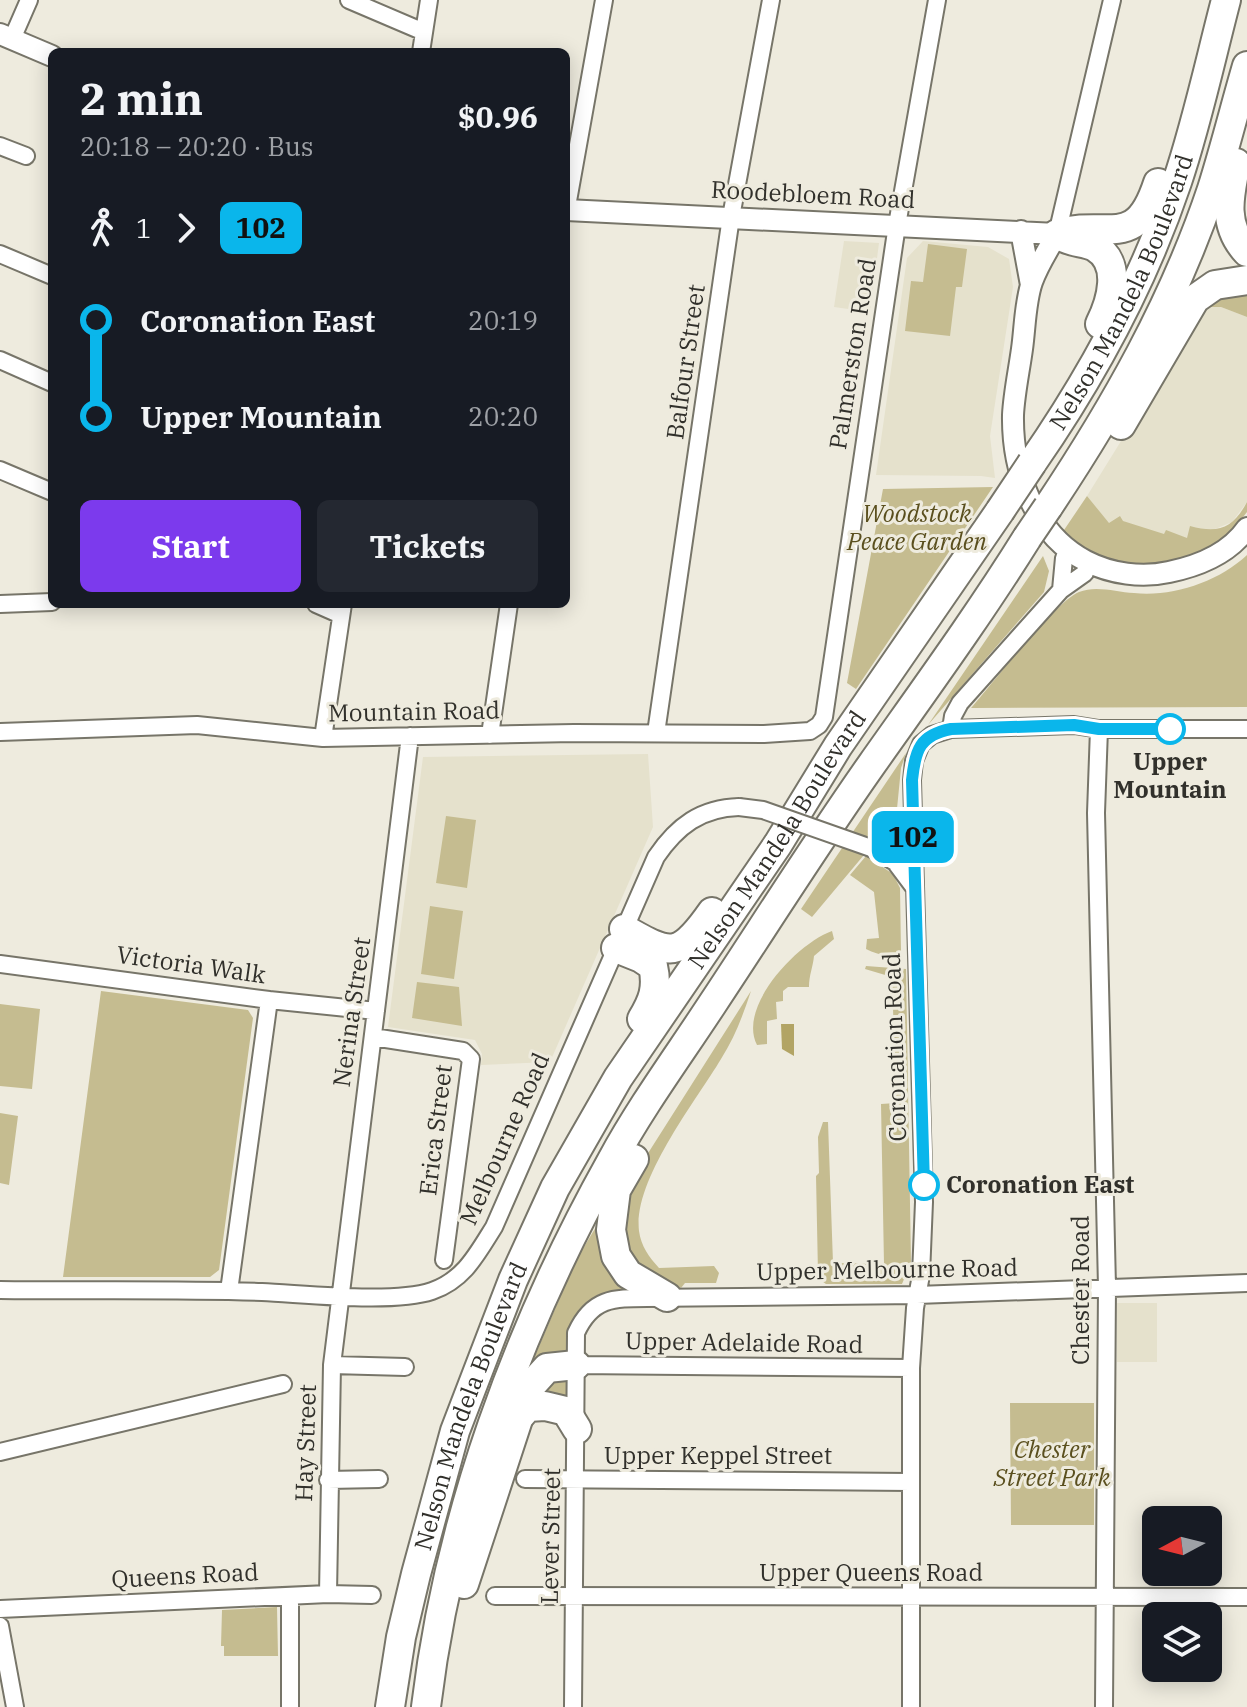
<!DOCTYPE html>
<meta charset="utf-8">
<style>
:root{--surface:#171b24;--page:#242831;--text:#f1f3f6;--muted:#9ea1a6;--accent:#7c3aed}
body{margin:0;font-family:"IBM Plex Serif",serif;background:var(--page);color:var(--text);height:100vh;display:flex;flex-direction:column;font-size:30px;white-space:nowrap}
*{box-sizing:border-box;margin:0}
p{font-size:26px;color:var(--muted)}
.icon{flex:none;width:44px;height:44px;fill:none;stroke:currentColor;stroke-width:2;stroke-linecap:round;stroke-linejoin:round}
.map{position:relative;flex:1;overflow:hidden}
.details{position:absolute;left:48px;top:48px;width:522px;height:560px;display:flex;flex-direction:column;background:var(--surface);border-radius:12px;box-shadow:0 4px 20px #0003}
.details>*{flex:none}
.badge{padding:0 16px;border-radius:12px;font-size:28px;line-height:52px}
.needle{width:52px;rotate:263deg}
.controls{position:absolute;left:1142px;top:1506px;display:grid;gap:16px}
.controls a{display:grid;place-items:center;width:80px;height:80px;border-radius:12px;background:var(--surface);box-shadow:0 4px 20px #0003;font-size:40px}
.map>.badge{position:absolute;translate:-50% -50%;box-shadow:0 0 0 4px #fff}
.legs{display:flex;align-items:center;gap:12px;height:88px;padding:0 32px;font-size:26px}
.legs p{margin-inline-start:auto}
.headline{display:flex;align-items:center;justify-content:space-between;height:136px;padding:0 32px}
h1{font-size:44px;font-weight:800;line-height:60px}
.cta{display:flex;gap:16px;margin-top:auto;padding:16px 32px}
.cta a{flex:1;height:92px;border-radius:12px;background:var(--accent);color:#fff;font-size:32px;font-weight:800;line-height:92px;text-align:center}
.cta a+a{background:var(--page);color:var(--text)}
ul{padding:0 32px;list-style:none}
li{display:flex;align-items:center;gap:28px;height:96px;font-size:30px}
li i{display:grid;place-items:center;width:12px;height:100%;margin:0 10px;background:currentColor}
li i::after{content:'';width:20px;height:20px;margin:-10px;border:6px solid;border-radius:50%;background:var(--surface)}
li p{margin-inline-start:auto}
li:first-child i{background:linear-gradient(#0000 50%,currentColor 0)}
li:last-child i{background:linear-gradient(currentColor 50%,#0000 0)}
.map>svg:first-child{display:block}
.built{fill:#e5e1cc}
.green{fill:#c5bc90}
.water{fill:#b2a464}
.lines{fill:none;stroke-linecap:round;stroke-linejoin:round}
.minor-casing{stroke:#777569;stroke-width:20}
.tertiary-casing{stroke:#777569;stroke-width:24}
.motorway-casing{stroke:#777569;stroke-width:32}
.minor{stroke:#fff;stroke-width:16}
.tertiary{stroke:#fff;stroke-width:20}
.motorway{stroke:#fff;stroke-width:28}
.minor-bridge-casing{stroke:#777569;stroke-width:20;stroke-linecap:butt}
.motorway-bridge-casing{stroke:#777569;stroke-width:32;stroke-linecap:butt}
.minor-bridge{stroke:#fff;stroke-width:16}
.motorway-bridge{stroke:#fff;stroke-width:28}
.line-1-casing{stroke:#fff;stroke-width:18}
.line-1{stroke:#0ab6eb;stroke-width:12}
.stop-1-dot{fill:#fff;stroke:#0ab6eb;stroke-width:4}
.labels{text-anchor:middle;stroke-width:6;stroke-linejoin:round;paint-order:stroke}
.street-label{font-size:24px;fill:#31302b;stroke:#eeebde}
.park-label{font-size:24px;font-style:italic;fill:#5a4f1e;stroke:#eeebde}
.stop-label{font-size:24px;font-weight:bold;fill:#31302b;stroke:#eeebde}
</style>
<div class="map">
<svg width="1247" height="1707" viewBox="0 0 1247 1707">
<rect width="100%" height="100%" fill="#eeebde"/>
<!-- built -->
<path class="built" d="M 844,241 L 879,243 L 870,312 L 834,307 Z
M 923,241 L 988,247 L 1009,259 L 1013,287 L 990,436 L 995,478 L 981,476 L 876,475 L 907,258 Z
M 1204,307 L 1221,307 L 1247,317 L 1247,502 L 1232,522 L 1184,542 L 1110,525 L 1087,496 Z
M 648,754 L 653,827 L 550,1062 L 481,1065 L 482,1054 L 475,1040 L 388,1027 L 423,757 Z
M 1117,1303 L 1157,1303 L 1157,1362 L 1117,1362 Z"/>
<!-- green -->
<path class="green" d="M 928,244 L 967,249 L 962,287 L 956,287 L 950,336 L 905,331 L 911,281 L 923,282 Z
M 1247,288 L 1247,317 L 1221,307 L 1204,307 L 1206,300 Z
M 993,487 L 856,689 L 847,683 L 883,489 Z
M 1087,496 L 1109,523 L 1120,516 L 1123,521 L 1164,534 L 1166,530 L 1187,538 L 1190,526 C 1219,534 1233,528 1247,502 L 1247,512 C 1239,522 1232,532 1222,540 C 1191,565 1141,573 1104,559 C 1088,553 1075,542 1062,533 Z
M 1247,555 L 1247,707 L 971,708 C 992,684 1056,601 1079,592 C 1096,585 1116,592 1134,593 C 1173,597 1218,582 1247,555 Z
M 1043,556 L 1049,571 L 1044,592 L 928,725 Z
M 906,753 L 901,768 L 895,829 L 890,836 L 879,837 L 812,917 L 801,909 Z
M 446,816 L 476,820 L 467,888 L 436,883 Z
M 866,856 L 893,874 L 900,888 L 901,953 C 890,958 876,954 866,949 L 867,939 L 879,938 L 874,892 L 850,875 Z
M 430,906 L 463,911 L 454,979 L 421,974 Z
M 832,931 L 834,939 L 814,956 C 813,967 809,975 809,987 L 788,987 L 783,991 L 783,1001 L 776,1002 L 777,1019 L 767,1021 L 767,1044 L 757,1045 C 737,1006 798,943 832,931 Z
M 866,966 L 906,969 L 911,1262 L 902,1284 L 826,1284 L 819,1279 L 818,1273 L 816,1176 L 819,1173 L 818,1137 L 823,1122 L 828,1122 L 833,1263 L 884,1264 L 881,1104 L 896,1103 L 892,977 L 865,969 Z
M 417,982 L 459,987 L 462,1026 L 412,1018 Z
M 101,991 L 248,1010 L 253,1018 L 219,1270 L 210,1277 L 63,1277 Z
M 751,991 C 743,1015 735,1037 721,1059 C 696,1101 633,1180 639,1231 C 641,1246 649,1257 659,1268 L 714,1266 L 719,1273 L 716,1283 L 685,1283 L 681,1288 L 641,1269 L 626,1247 L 623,1212 L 638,1169 Z
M 0,1004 L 40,1009 L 32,1089 L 0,1086 Z
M 0,1113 L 18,1116 L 9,1185 L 0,1183 Z
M 602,1217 L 641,1289 C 598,1290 565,1305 568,1353 L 524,1381 L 576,1260 Z
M 567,1374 L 568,1400 L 551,1399 L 538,1387 Z
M 1010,1403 L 1094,1403 L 1094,1525 L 1011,1525 Z
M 277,1607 L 278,1656 L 224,1656 L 224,1646 L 221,1646 L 222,1610 Z"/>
<!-- water -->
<path class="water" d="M 781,1024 L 794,1024 L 794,1056 L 782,1049 Z"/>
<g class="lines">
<defs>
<path id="minor" d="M 349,0 L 424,32
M 12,39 L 29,0
M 421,52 L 429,0
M 0,146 L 26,156
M 566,212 L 604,0
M 1057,234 L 1112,0
M 0,254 L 52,276
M 0,360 L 52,383
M 0,470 L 52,492
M 1061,590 L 1064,558
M 0,604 L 52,602
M 316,604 L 341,615
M 951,729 L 953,716 L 960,703 L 1061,590 L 1085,573
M 1099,729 L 1096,813 L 1107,1287 L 1104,1707
M 0,732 L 197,725 L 323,738 L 574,733 L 764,734 L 810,731 L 819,725 L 824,717 L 897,225 L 937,0
M 656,733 L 731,217 L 771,0
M 490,735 L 509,604
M 323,738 L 343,604
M 871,848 L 895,862 L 913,886
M 872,848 L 893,845 L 913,824
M 0,964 L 269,1000 L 376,1011
M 373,1037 L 463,1051 L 471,1059 L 444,1260
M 0,1290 C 87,1291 175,1289 262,1292 C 306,1294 393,1304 432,1291 C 464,1280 477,1254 494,1227 L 656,857 C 677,826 701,808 739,807
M 229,1291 L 269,1000
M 332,1365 L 405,1367
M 576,1365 L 911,1368
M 0,1452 L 283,1384
M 525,1479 L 911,1482
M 328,1480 L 379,1479
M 328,1594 L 332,1365 L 410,736
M 495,1596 L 1247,1597
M 0,1609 L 328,1594 L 372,1595
M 0,1626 L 15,1707
M 290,1707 L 290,1596
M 573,1707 L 576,1333 C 592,1298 613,1298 647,1298 L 917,1295 L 1247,1283
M 911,1707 L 911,1368 L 915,1308 L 921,1275 L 924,1202 L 912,780 L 914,761 L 921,744 L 932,735 L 951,729 L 1074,725 L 1099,729 L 1247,729"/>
<path id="tertiary" d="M 0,34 L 52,56
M 566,210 L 1057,234 C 1048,250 1038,265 1032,282 C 1025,302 1025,328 1022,349 C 1019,371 1014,394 1013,415 C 1012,471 1034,534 1086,561 C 1111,574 1142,578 1169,572 C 1198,566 1229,554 1247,528
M 1021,231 L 1031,285"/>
<g id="motorway">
<path d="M 1236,163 C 1229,196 1222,225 1247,252"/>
<path d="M 1057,234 C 1108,218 1135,253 1158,183"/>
<path d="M 1063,237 C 1073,243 1085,242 1095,247 C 1123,263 1111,302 1100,324"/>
<path d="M 1121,425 L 1195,299 L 1215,285 L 1247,280"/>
<path id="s1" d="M 1032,463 C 1093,375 1143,283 1177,182 C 1197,123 1210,61 1226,0"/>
<path d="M 1048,507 C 1114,408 1174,303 1212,189 C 1225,148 1235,107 1247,66"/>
<path d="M 624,929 C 671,956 679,959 712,912"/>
<path d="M 616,948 L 641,958 L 653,966 C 658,988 653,1001 642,1019"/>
<path d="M 634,1159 L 616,1190 L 611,1230 L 616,1256 L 628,1274 L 667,1297"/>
<path d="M 518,1418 L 528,1407 L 545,1406 L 566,1411 L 577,1429"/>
<path d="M 464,1584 L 528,1389 L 547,1368 L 576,1365"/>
<path id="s2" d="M 390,1707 L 401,1637 L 416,1574 L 455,1431 L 513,1280 L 555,1188 L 618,1078 L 778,844 L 838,746 L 1000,511"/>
<path d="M 426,1707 C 449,1515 518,1328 612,1160 C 642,1105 679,1055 713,1003 C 766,923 817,842 872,764 C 925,689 979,615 1027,538"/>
</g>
</defs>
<!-- minor casing -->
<use href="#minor" class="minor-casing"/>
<!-- tertiary casing -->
<use href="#tertiary" class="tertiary-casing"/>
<!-- motorway casing -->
<use href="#motorway" class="motorway-casing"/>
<!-- minor -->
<use href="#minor" class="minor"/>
<!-- tertiary -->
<use href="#tertiary" class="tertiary"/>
<!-- motorway -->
<use href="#motorway" class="motorway"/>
<defs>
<path id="minor-bridge" d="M 739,807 L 763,810 L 871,848"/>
<path id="motorway-bridge" d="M 1000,511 L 1032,463
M 1027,538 L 1048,507"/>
</defs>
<!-- minor-bridge casing -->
<use href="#minor-bridge" class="minor-bridge-casing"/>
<!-- motorway-bridge casing -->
<use href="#motorway-bridge" class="motorway-bridge-casing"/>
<!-- minor-bridge -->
<use href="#minor-bridge" class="minor-bridge"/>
<!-- motorway-bridge -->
<use href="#motorway-bridge" class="motorway-bridge"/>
</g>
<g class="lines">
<defs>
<path id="line-1" d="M 924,1185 L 912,780 C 915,750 920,735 951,729 L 1074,725 L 1099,729 L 1170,729"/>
</defs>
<!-- line-1 casing -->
<use href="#line-1" class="line-1-casing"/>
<!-- line-1 -->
<use href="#line-1" class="line-1"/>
</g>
<!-- markers -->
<g class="stop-1-dot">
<circle cx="1170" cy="729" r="14"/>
<circle cx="924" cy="1185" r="14"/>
</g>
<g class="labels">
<!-- street labels -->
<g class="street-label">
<text transform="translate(813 195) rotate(3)" y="8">Roodebloem Road</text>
<text dy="8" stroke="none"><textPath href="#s1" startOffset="194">Nelson Mandela Boulevard</textPath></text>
<text transform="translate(853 354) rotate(-81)" y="8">Palmerston Road</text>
<text transform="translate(686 362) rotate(-82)" y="8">Balfour Street</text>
<text transform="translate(414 712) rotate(-1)" y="8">Mountain Road</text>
<text dy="8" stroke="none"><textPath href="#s2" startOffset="960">Nelson Mandela Boulevard</textPath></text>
<text transform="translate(191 965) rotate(8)" y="8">Victoria Walk</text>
<text transform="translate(352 1012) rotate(-82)" y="8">Nerina Street</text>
<text transform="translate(895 1047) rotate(-92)" y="8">Coronation Road</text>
<text transform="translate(436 1130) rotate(-83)" y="8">Erica Street</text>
<text transform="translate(505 1139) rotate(-66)" y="8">Melbourne Road</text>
<text transform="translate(887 1270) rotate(-1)" y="8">Upper Melbourne Road</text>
<text transform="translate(1081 1290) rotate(-90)" y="8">Chester Road</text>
<text transform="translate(744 1343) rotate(1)" y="8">Upper Adelaide Road</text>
<text dy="8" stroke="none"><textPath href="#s2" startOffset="312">Nelson Mandela Boulevard</textPath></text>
<text transform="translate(306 1443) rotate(-88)" y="8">Hay Street</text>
<text x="718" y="1464">Upper Keppel Street</text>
<text transform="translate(551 1536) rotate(-89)" y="8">Lever Street</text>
<text x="871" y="1581">Upper Queens Road</text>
<text transform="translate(185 1576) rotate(-3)" y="8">Queens Road</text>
</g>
<!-- park labels -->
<g class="park-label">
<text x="917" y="522">Woodstock<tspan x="917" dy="28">Peace Garden</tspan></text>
<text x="1052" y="1458">Chester<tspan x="1052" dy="28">Street Park</tspan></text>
</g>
<!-- stop labels -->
<g class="stop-label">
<text x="1170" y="770">Upper<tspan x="1170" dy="28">Mountain</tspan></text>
<text x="946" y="1193" text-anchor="start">Coronation East</text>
</g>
</g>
</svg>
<div class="controls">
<a><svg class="needle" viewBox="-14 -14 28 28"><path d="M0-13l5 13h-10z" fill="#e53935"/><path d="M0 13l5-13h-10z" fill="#9ea1a6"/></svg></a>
<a><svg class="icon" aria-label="layers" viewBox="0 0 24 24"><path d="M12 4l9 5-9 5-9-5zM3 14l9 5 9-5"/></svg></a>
</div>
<b class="badge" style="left:913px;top:837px;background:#0ab6eb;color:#111">102</b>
<section class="details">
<div class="headline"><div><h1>2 min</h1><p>20:18 – 20:20 · Bus</p></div><b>$0.96</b></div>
<div class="legs"><svg class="icon" aria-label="walk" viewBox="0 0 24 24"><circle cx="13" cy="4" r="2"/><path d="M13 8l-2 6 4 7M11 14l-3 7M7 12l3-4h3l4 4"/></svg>1<svg class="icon" aria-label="forward" viewBox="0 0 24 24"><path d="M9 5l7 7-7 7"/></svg><b class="badge" style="background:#0ab6eb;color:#111">102</b></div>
<ul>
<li><i style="color:#0ab6eb"></i><b>Coronation East</b><p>20:19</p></li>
<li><i style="color:#0ab6eb"></i><b>Upper Mountain</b><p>20:20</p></li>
</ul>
<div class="cta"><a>Start</a><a>Tickets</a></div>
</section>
</div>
